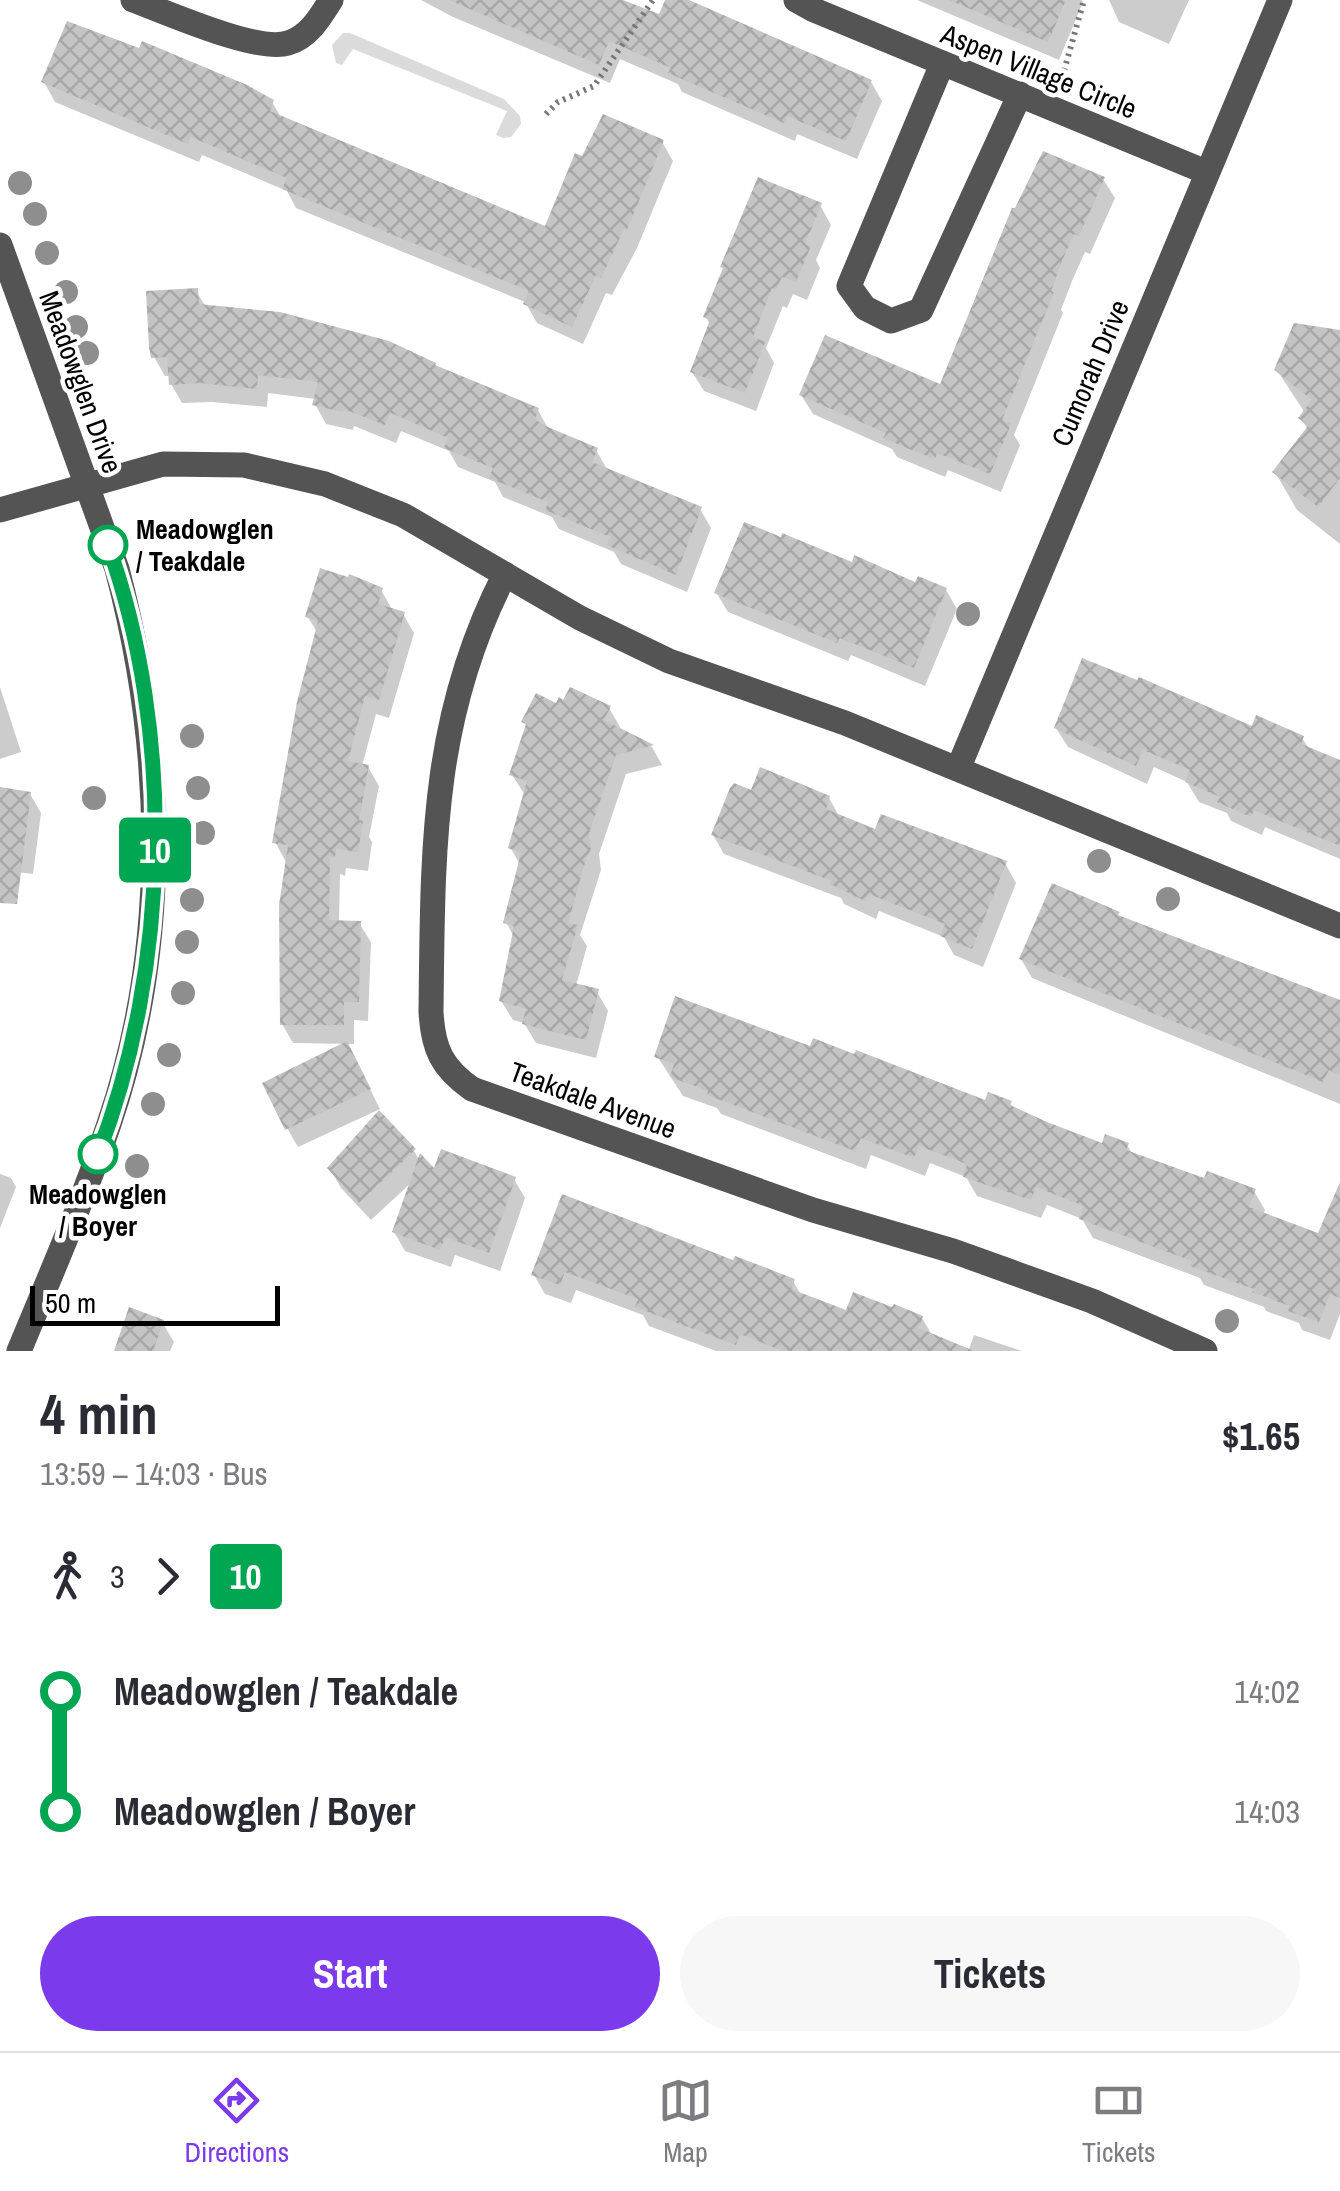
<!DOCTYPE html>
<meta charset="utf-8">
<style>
:root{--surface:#fff;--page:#f7f7f7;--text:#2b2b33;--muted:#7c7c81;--line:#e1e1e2;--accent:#7c3aed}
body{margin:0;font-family:"Archivo Narrow",sans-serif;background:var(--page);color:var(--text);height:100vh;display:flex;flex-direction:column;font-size:38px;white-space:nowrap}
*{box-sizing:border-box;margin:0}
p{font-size:32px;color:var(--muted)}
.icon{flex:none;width:55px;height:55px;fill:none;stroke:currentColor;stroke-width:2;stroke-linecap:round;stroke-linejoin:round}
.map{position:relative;height:1351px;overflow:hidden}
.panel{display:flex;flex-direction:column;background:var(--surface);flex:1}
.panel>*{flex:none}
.badge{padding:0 20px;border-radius:8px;font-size:35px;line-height:65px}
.scale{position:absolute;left:30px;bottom:25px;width:250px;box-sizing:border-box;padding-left:10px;border:5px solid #000;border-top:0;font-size:28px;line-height:35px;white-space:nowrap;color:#000;-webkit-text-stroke:8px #fff;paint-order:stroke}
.map>.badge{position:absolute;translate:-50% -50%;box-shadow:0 0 0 5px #fff}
.legs{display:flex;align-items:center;gap:15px;height:110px;padding:0 40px;font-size:32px}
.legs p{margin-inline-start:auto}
.overview{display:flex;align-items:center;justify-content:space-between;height:170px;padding:0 40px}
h1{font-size:55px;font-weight:700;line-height:75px}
.primary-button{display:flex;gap:20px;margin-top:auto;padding:20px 40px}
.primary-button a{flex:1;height:115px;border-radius:60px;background:var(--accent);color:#fff;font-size:40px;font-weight:700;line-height:115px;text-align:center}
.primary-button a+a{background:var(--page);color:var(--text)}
ul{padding:0 40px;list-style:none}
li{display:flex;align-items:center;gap:35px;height:120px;font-size:38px}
li i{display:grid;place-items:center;width:15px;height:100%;margin:0 12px;background:currentColor}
li i::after{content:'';width:25px;height:25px;margin:-12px;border:8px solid;border-radius:50%;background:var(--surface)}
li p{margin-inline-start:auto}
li:first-child i{background:linear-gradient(#0000 50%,currentColor 0)}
li:last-child i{background:linear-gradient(currentColor 50%,#0000 0)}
.dock{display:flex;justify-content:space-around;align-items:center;height:140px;border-top:2px solid var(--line);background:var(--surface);font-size:28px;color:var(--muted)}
.dock a{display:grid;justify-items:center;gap:5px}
.dock .active{color:var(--accent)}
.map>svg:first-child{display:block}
.green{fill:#dbdbdb}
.shadow{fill:#0003}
.building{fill:url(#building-cross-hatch)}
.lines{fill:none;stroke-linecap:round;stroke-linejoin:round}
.path{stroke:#767676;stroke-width:6;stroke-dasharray:2.5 5;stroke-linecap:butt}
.minor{stroke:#545454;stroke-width:25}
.tree{fill:#8e8e8e}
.line-1-casing{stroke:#fff;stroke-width:22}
.line-1{stroke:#00a651;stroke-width:15}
.stop-1-dot{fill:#fff;stroke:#00a651;stroke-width:5}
.labels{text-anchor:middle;stroke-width:9;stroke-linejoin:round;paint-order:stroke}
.street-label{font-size:28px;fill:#000;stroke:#fff}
.stop-label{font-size:28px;font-weight:bold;fill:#000;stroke:#fff;text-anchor:start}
</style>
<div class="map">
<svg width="1340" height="1351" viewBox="0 0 1340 1351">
<defs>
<pattern id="building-cross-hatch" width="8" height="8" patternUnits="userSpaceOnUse" patternTransform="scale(2.5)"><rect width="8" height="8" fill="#c4c4c4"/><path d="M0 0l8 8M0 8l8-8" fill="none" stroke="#a7a7a7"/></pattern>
</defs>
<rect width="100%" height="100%" fill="#fff"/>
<!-- green -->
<path class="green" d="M 343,33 L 350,33 L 504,99 L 520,116 L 521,124 L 511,137 L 503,138 L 496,135 L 507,111 L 353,49 L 342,65 L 336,63 L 332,45 Z"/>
<!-- shadow -->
<path class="shadow" d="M 421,0 L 617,0 L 661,18 L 668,0 L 683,0 L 871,82 L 882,101 L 857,159 L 797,134 L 795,141 L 682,92 L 678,84 L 620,59 L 610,83 L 453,17 Z
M 917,0 L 1081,0 L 1083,2 L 1059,60 Z
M 1109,0 L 1189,0 L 1169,44 L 1119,22 Z
M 44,82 L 272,102 L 282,119 L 546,229 L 583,159 L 662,142 L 673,161 L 637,248 L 612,295 L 606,293 L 583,344 L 537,323 L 525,302 L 296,208 L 287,191 L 202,155 L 199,162 L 55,102 Z
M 1103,179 L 1115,198 L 1090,254 L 1085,252 L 1072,281 L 1061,310 L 1063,313 L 1014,435 L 1020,445 L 1001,492 L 948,470 L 945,477 L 897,457 L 892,449 L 813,414 L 801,395 L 942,388 Z
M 820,205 L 831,225 L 816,260 L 820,268 L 807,300 L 793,294 L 787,308 L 783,306 L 766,348 L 774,363 L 756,411 L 704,391 L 692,372 L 710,325 L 706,317 Z
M 196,291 L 206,307 L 437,368 L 538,410 L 549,430 L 596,450 L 607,469 L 700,509 L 711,528 L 687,592 L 621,564 L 614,552 L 559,529 L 552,517 L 503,497 L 495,482 L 458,467 L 449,451 L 401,431 L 396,443 L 354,426 L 353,430 L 326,424 L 315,404 L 316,399 L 268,393 L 267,407 L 212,402 L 182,403 L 171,384 L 171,376 L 165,376 L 154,357 Z
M 1340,332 L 1340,544 L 1297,510 L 1275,472 L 1308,430 L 1301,418 L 1305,413 L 1277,370 Z
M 917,586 L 946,590 L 957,609 L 925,686 L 851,655 L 848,661 L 728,612 L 716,592 Z
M 381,590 L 393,611 L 403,614 L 414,633 L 389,718 L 376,714 L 362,766 L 368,767 L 379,786 L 369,837 L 372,842 L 368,871 L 346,868 L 345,876 L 340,874 L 339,922 L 359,923 L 371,942 L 368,1021 L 354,1020 L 354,1044 L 293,1043 L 282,1024 L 286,862 L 275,842 L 318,634 L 308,617 Z
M 0,687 L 21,752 L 0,759 Z
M 557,706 L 609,708 L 620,727 L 619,730 L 652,747 L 662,765 L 626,774 L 599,854 L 601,870 L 580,935 L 587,946 L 576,986 L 597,992 L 608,1011 L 596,1058 L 536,1043 L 524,1023 L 513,1020 L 501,1001 L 514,937 L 506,922 L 521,866 L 510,847 L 525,795 L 512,775 L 528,728 L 524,722 Z
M 1056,728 L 1253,729 L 1302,738 L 1310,750 L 1340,763 L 1340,859 L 1265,827 L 1262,835 L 1231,821 L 1227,813 L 1199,802 L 1187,782 L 1154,767 L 1147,784 L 1068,747 Z
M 0,790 L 30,794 L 41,813 L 33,874 L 0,870 Z
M 752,793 L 829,798 L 840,818 L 877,833 L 1005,863 L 1016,883 L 983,967 L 954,955 L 944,937 L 879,911 L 876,919 L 844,904 L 841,898 L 724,854 L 713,835 Z
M 1118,914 L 1120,919 L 1338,1003 L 1340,999 L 1340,1104 L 1032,978 L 1021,959 Z
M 812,1049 L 987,1103 L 1010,1103 L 1014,1109 L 1103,1146 L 1127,1145 L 1134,1156 L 1206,1182 L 1254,1191 L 1265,1210 L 1263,1215 L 1320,1236 L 1340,1231 L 1340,1314 L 1330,1340 L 1302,1330 L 1299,1323 L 1266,1311 L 1264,1307 L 1204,1285 L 1200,1278 L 1093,1238 L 1082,1219 L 1047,1205 L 1041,1218 L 977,1196 L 966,1177 L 930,1163 L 925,1176 L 871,1155 L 866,1169 L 721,1114 L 717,1108 L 683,1096 L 657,1056 Z
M 357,1063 L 380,1109 L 298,1147 L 287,1128 Z
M 414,1151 L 420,1161 L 435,1173 L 514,1179 L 525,1198 L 500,1271 L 455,1255 L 451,1267 L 405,1251 L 394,1232 L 412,1182 L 371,1220 L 341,1188 L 330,1169 Z
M 0,1174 L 11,1178 L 16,1187 L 0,1228 Z
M 564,1198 L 735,1263 L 793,1281 L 801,1295 L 848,1314 L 922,1318 L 932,1335 L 969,1349 L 974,1335 L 1022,1351 L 716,1351 L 649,1326 L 643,1315 L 576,1290 L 571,1303 L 545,1294 L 534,1275 Z
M 162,1322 L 174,1342 L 170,1351 L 117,1351 Z"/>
<!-- building -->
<path class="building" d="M 449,0 L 623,0 L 659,14 L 665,0 L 689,0 L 872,80 L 846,141 L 787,116 L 784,123 L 668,73 L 671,68 L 609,41 L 599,65 Z
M 949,0 L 1066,0 L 1048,42 Z
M 67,21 L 139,48 L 142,41 L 247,85 L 274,100 L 270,111 L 545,226 L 575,153 L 582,156 L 603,114 L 664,140 L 627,230 L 624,229 L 601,278 L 596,275 L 572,327 L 523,304 L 529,291 L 282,189 L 287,178 L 191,137 L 188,144 L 41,82 Z
M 1043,151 L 1105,177 L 1079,236 L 1074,234 L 1062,261 L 1051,291 L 1054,292 L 1002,420 L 1011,424 L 990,474 L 937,453 L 935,459 L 909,449 L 883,438 L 886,433 L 799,395 L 825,335 L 940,384 L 1012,208 L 1015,208 Z
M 758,177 L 822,203 L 805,244 L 811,246 L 796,282 L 782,277 L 776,290 L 772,288 L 753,337 L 765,342 L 745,393 L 690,372 L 710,320 L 703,317 L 723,268 L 720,267 Z
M 198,288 L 199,304 L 280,312 L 389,341 L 436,363 L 435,365 L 539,408 L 535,419 L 543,425 L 598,448 L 592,462 L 702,507 L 676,575 L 607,545 L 610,537 L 545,510 L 548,502 L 489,478 L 493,468 L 444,448 L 448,438 L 391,413 L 385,425 L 344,409 L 343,412 L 312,405 L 318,382 L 258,375 L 257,389 L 200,383 L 169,385 L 167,357 L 151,358 L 149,347 L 146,291 Z
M 1294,323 L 1340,330 L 1340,478 L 1318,507 L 1272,472 L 1308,426 L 1298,418 L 1312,400 L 1274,370 Z
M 744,522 L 781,537 L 782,533 L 852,562 L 854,555 L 915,582 L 918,576 L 947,588 L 914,668 L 840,638 L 837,643 L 714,593 Z
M 320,568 L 348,577 L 349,574 L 383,588 L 378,604 L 405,612 L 379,700 L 365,696 L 348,761 L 369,765 L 359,820 L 363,821 L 358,852 L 336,849 L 335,858 L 330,857 L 329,920 L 361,921 L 359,1002 L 344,1002 L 344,1025 L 280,1025 L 279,905 L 288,845 L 272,843 L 297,702 L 318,621 L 305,617 Z
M 1082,658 L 1137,680 L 1139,677 L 1252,726 L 1256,715 L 1304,736 L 1301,744 L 1340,760 L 1340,846 L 1254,810 L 1251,817 L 1217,802 L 1220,797 L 1185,782 L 1190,770 L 1143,750 L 1136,766 L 1054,728 Z
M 570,687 L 611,706 L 604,720 L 654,745 L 616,755 L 589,833 L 591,849 L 586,859 L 568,923 L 578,925 L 562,980 L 599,989 L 586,1040 L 522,1024 L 526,1009 L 499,1001 L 514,926 L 503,923 L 521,853 L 508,848 L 527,781 L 509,775 L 526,724 L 521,722 L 536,693 L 556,703 L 559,697 L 563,700 Z
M 760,767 L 830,796 L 826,809 L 875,829 L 881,814 L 1007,861 L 972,949 L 940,936 L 945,924 L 869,894 L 865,901 L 830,884 L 832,881 L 711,835 L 730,788 L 734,783 L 751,790 Z
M 0,787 L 31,792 L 17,904 L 0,903 Z
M 1052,883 L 1120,912 L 1118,915 L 1340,1000 L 1340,1075 L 1329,1070 L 1323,1082 L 1019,959 Z
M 675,996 L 810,1046 L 813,1038 L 854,1054 L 856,1050 L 985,1100 L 988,1092 L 1012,1101 L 1010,1105 L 1047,1122 L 1102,1143 L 1105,1134 L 1129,1143 L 1126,1150 L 1204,1178 L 1207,1171 L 1256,1189 L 1249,1207 L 1318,1233 L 1340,1182 L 1340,1298 L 1330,1294 L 1319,1322 L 1288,1311 L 1290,1306 L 1252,1292 L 1254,1289 L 1190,1266 L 1192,1261 L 1079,1219 L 1084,1206 L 1036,1187 L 1031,1200 L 963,1177 L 967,1164 L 919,1146 L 914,1158 L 861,1138 L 855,1151 L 707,1095 L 708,1091 L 670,1077 L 674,1064 L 654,1057 Z
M 347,1041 L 371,1089 L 285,1130 L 262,1083 Z
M 379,1110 L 416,1149 L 359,1203 L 327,1168 Z
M 441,1149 L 516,1177 L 489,1253 L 445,1237 L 440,1250 L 392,1232 L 420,1153 L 434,1168 Z
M 562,1194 L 733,1260 L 735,1256 L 795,1279 L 791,1289 L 846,1310 L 853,1292 L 892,1307 L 894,1304 L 923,1316 L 919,1328 L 974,1351 L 783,1351 L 740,1334 L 736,1345 L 635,1307 L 638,1299 L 565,1272 L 560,1285 L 531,1275 Z
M 129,1307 L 164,1320 L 153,1351 L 114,1351 Z"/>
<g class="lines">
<!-- path -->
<path class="path" d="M 1060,85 L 1084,0
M 546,114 L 558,102 L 594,86 L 653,0"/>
<!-- minor -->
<path class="minor" d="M 133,0 C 166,12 257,53 288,43 C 309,37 321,16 331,0
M 796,0 L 814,10 L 1206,172
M 942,64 L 849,286 L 865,308 L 891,321 L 921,310 L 1020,94
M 0,245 L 117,569 C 165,751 170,945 109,1124 C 83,1201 50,1276 19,1351
M 0,510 L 163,464 L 244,465 L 325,484 L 403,515 L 580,618 L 669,661 L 845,723 L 1340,926
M 505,574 C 430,719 433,853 431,1012 C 433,1049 442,1068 472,1089 L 813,1210 L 953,1251 L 1092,1301 L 1205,1351
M 958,769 L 1280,0"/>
</g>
<!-- trees -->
<g class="tree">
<circle cx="20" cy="183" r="12"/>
<circle cx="35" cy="214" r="12"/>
<circle cx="47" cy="253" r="12"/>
<circle cx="66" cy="292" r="12"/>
<circle cx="76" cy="327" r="12"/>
<circle cx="87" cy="353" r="12"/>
<circle cx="968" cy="614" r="12"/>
<circle cx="192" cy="736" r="12"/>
<circle cx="198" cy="788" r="12"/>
<circle cx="94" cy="798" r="12"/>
<circle cx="203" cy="833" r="12"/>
<circle cx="1099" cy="861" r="12"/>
<circle cx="1168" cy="899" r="12"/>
<circle cx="192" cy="900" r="12"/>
<circle cx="187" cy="942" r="12"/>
<circle cx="183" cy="993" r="12"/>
<circle cx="169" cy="1055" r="12"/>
<circle cx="153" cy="1104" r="12"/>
<circle cx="137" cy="1166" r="12"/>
<circle cx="1227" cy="1321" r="12"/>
</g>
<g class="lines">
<defs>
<path id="line-1" d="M 98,1154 C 170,968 175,733 108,545"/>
</defs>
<!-- line-1 casing -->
<use href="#line-1" class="line-1-casing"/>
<!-- line-1 -->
<use href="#line-1" class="line-1"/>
</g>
<!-- markers -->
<g class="stop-1-dot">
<circle cx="108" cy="545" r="18"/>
<circle cx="98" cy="1154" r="18"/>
</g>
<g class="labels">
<!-- street labels -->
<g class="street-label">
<text transform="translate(1039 71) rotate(22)" y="10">Aspen Village Circle</text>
<text transform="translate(1090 373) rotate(-67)" y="10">Cumorah Drive</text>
<text transform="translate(81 382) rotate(70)" y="10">Meadowglen Drive</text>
<text transform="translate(593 1100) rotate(20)" y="10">Teakdale Avenue</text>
</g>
<!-- stop labels -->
<g class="stop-label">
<text x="136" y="539">Meadowglen<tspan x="136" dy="32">/ Teakdale</tspan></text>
<text x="98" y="1204" text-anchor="middle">Meadowglen<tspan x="98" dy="32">/ Boyer</tspan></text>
</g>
</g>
</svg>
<div class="scale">50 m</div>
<b class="badge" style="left:155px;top:850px;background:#00a651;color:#fff">10</b>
</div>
<section class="panel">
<div class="overview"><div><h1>4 min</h1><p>13:59 – 14:03 · Bus</p></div><b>$1.65</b></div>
<div class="legs"><svg class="icon" aria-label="walk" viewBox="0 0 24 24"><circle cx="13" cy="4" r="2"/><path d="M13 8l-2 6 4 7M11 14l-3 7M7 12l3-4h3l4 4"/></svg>3<svg class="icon" aria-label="forward" viewBox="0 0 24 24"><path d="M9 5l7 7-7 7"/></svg><b class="badge" style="background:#00a651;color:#fff">10</b></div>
<ul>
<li><i style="color:#00a651"></i><b>Meadowglen / Teakdale</b><p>14:02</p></li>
<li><i style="color:#00a651"></i><b>Meadowglen / Boyer</b><p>14:03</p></li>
</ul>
<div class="primary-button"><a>Start</a><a>Tickets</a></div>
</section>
<nav class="dock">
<a class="active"><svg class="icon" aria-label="directions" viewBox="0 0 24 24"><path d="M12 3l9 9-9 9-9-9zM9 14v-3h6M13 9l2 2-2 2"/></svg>Directions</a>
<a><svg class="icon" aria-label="map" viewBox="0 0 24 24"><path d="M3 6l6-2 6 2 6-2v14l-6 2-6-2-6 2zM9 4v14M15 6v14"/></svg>Map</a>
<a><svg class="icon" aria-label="tickets" viewBox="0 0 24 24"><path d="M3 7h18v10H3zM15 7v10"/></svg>Tickets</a>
</nav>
